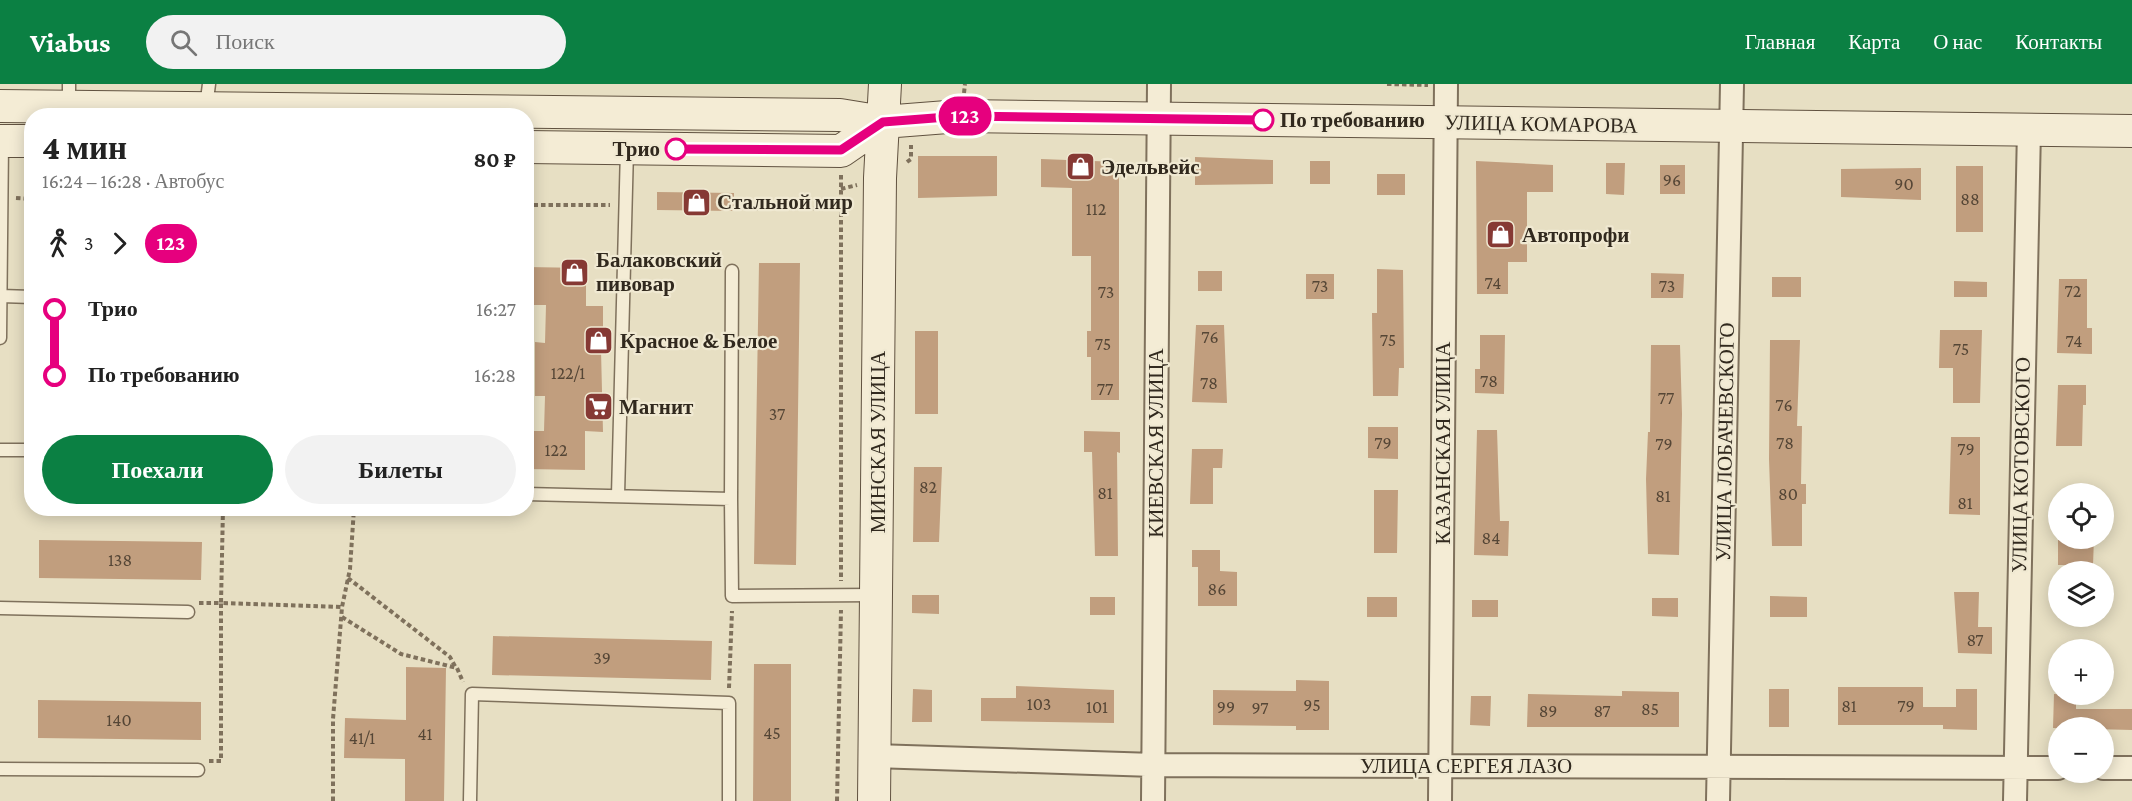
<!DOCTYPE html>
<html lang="ru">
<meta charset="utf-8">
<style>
:root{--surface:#fff;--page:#f2f2f2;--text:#222;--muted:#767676;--accent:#0b8043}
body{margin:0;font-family:"Crimson Pro",serif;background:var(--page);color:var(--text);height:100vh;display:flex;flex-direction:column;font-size:22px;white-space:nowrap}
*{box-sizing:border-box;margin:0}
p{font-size:20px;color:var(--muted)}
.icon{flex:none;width:33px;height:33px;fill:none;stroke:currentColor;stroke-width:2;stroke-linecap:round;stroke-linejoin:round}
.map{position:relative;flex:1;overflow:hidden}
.drawer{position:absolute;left:24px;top:24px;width:510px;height:408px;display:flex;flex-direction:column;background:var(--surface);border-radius:24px;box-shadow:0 3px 15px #0003}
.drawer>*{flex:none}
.badge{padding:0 12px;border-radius:20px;font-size:21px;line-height:39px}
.buttons{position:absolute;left:2048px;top:399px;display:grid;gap:12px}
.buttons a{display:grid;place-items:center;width:66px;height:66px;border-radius:50%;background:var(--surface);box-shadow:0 3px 15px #0003;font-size:30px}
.map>.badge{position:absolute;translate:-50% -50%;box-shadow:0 0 0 3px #fff}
.legs{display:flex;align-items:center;gap:9px;height:66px;padding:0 18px;font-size:20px}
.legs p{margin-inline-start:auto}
.summary{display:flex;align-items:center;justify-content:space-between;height:102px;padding:0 18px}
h1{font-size:33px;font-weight:800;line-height:45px}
.button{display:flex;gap:12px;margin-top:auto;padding:12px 18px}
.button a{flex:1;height:69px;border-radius:36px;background:var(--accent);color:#fff;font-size:24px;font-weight:800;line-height:69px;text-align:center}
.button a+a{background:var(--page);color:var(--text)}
ul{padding:0 18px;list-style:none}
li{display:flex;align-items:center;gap:21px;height:66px;font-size:22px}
li i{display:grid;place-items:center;width:9px;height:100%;margin:0 8px;background:currentColor}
li i::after{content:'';width:15px;height:15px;margin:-8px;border:4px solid;border-radius:50%;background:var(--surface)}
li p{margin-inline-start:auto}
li:first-child i{background:linear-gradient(#0000 50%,currentColor 0)}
li:last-child i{background:linear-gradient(currentColor 50%,#0000 0)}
header{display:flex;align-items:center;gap:36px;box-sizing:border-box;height:84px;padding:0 30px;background:var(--accent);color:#fff}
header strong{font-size:28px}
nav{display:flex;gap:33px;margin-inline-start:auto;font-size:21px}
.search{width:420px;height:54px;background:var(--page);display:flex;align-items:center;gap:15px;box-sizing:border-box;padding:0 21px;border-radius:33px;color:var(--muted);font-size:22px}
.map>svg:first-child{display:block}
.building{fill:#c19e7e}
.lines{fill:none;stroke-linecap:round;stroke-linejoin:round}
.lane-casing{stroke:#7f715c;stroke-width:15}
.street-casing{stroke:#7f715c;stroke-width:26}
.secondary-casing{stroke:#615240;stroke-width:34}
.path{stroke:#7f715c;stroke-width:4;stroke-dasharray:4.5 3;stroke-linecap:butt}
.lane{stroke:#f4ecd5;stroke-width:12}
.street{stroke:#f4ecd5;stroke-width:22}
.secondary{stroke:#f4ecd5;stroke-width:32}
.line-1-casing{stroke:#fff;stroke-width:14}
.line-1{stroke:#e6007e;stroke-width:9}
.stop-1-dot{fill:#fff;stroke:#e6007e;stroke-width:3}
.labels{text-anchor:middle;stroke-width:4.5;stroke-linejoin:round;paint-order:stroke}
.number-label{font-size:18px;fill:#554636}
.stop-label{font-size:21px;font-weight:bold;fill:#31291e;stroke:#f0e9d2;text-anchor:start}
.street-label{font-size:21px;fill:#31291e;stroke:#f0e9d2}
.poi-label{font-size:21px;font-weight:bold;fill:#31291e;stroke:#f0e9d2;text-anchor:start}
</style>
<header>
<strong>Viabus</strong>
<div class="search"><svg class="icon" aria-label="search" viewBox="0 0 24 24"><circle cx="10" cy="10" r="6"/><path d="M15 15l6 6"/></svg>Поиск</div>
<nav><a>Главная</a><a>Карта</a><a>О нас</a><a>Контакты</a></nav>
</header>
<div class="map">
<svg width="2132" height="717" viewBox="0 0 2132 717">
<rect width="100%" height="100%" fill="#e7dfc3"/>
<!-- building -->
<path class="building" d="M 918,72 L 997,72 L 997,112 L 918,114 Z
M 1195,73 L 1273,76 L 1273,100 L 1195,101 Z
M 1041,75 L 1119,78 L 1119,316 L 1091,316 L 1091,273 L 1087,273 L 1087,247 L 1091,247 L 1091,172 L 1072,172 L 1072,104 L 1041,103 Z
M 1310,77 L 1330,77 L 1330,100 L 1310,100 Z
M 1476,77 L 1553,81 L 1553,108 L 1527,108 L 1527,178 L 1508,178 L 1508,210 L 1477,210 Z
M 1606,79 L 1625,79 L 1624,111 L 1606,110 Z
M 1660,81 L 1685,81 L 1685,110 L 1660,110 Z
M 1956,82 L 1983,82 L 1983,148 L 1956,148 Z
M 1921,84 L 1921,116 L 1841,113 L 1841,85 Z
M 1377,90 L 1405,90 L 1405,111 L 1377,111 Z
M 657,108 L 734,109 L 734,127 L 657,126 Z
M 759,179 L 800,179 L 796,481 L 754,480 Z
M 526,183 L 586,184 L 586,222 L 603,222 L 603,250 L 610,250 L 610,266 L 601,266 L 603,348 L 585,347 L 585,386 L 526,385 L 526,347 L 544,347 L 545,312 L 535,312 L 535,258 L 545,259 L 546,221 L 526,221 Z
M 1377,185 L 1403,186 L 1404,284 L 1399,284 L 1398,312 L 1373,312 L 1372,229 L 1377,229 Z
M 1198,187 L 1222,187 L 1222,207 L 1198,207 Z
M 1651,189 L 1684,190 L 1683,214 L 1651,214 Z
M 1306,190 L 1334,190 L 1334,215 L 1306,215 Z
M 1772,193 L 1801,193 L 1801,213 L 1772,213 Z
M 2059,195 L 2087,195 L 2087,244 L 2092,244 L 2092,270 L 2057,269 Z
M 1954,197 L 1987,198 L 1987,213 L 1954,213 Z
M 1196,241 L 1224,241 L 1227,319 L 1192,318 Z
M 1940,246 L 1982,246 L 1980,319 L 1953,319 L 1953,284 L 1939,284 Z
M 915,247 L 938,247 L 938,330 L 915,330 Z
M 1480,251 L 1505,251 L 1504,310 L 1475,309 L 1475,285 L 1480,285 Z
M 1770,256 L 1800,256 L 1797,342 L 1802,342 L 1801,400 L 1806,400 L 1806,420 L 1802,420 L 1802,462 L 1772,462 L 1769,375 Z
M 1651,261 L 1680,261 L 1682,330 L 1679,471 L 1648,470 L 1646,395 L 1648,348 L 1650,348 Z
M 2058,301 L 2086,301 L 2086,321 L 2083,321 L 2082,362 L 2056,362 Z
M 1368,343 L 1398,343 L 1398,375 L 1368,374 Z
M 1477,346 L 1497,346 L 1500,437 L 1509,437 L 1508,472 L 1474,471 Z
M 1084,347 L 1120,348 L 1120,369 L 1117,368 L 1118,472 L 1095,472 L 1092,368 L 1084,368 Z
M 1951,353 L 1980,353 L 1980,431 L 1949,430 Z
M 1192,365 L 1223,365 L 1222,384 L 1213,384 L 1213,420 L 1190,420 Z
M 914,383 L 942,383 L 939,458 L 913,458 Z
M 1374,406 L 1398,406 L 1397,469 L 1374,469 Z
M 2058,454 L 2094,454 L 2093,481 L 2058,481 Z
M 39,456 L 202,458 L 201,496 L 39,494 Z
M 1192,466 L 1220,466 L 1220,487 L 1237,488 L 1237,522 L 1198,522 L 1198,483 L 1192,483 Z
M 1954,508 L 1979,508 L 1978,543 L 1992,543 L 1992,570 L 1958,569 Z
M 912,511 L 939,511 L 939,530 L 912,529 Z
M 1770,512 L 1807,513 L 1807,533 L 1770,533 Z
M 1090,513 L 1115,513 L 1115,531 L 1090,531 Z
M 1367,513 L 1397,513 L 1397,533 L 1367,533 Z
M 1652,514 L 1678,514 L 1678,533 L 1652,532 Z
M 1472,516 L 1498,516 L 1498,533 L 1472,533 Z
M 493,552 L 712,557 L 711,596 L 492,591 Z
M 754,580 L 791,580 L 791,717 L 753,717 Z
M 406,583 L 446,584 L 444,717 L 405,717 L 405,675 L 344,674 L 345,634 L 406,636 Z
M 1296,596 L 1329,597 L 1329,646 L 1296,646 L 1296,642 L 1213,641 L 1213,606 L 1296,607 Z
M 1016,602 L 1114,606 L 1114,639 L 981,637 L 981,614 L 1016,614 Z
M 1838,603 L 1923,603 L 1923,623 L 1956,623 L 1956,605 L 1977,605 L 1977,646 L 1943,645 L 1943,641 L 1838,641 Z
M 913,605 L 932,606 L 932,638 L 912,638 Z
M 1769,605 L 1789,605 L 1789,643 L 1769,643 Z
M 1622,607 L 1679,608 L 1679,643 L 1527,643 L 1528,610 L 1622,612 Z
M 2054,610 L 2076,611 L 2076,625 L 2132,625 L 2132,646 L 2053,644 Z
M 1471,612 L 1491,612 L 1490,642 L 1470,641 Z
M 38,616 L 201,618 L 201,656 L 38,654 Z"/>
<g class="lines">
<defs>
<path id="lane" d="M 69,0 L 69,21
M 206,23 L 209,0
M 1,212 L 32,213
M 0,254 L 2,58
M 0,366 L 32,366
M 526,410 L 731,415 L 732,512 L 875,511
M 618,411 L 627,65
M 731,415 L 732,187
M 0,524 L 188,528
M 0,685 L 198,686
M 470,717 L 472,610 L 729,619 L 729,717"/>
<path id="street" d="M 874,672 L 1154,681 L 2058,684
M 2103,684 L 2132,684
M 1153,717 L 1159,0
M 1440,717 L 1446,0
M 1718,717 L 1732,0
M 2015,717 L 2029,45"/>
<path id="secondary" d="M 0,22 L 840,31 L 883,38
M 0,57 L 32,57
M 526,63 L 841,67 L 883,38 L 960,32 L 2132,47
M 874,717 L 880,94 L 885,0"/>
</defs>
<!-- lane casing -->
<use href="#lane" class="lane-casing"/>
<!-- street casing -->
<use href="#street" class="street-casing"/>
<!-- secondary casing -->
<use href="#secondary" class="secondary-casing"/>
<!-- path -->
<path class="path" d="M 1387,0 L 1428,1
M 964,9 L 965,0
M 907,78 L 911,75 L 911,61
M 841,91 L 841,497
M 841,105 L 857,101
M 16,114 L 32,115
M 526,121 L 610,121
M 746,124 L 841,125
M 348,494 L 450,573 L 456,584
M 199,519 L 221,519 L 223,424
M 342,533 L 401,570 L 457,584 L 463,598
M 729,604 L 732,527
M 209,677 L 221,677 L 221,519 L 342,523
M 333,717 L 333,635 L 342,523 L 350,485 L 354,424
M 837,717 L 841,526"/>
<!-- lane -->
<use href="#lane" class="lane"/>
<!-- street -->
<use href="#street" class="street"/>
<!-- secondary -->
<use href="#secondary" class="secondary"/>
</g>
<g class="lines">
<defs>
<path id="line-1" d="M 676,65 L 841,66 L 883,38 L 960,32 L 1263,36"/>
</defs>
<!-- line-1 casing -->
<use href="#line-1" class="line-1-casing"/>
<!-- line-1 -->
<use href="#line-1" class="line-1"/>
</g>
<!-- icons -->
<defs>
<symbol id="shop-square" viewBox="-11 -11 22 22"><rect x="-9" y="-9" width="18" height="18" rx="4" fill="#863934" stroke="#f0e9d2"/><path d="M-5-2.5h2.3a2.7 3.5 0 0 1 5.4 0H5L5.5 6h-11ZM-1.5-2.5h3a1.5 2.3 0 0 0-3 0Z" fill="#fff"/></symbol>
<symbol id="supermarket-square" viewBox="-11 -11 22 22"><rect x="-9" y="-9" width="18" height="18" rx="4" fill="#863934" stroke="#f0e9d2"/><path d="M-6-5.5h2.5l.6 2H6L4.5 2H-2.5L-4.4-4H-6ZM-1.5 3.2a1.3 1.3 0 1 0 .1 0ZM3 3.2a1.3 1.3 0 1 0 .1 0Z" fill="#fff"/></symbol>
</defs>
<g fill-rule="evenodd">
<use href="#shop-square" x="1064" y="66" width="33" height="33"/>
<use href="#shop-square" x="680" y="102" width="33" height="33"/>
<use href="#shop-square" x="1484" y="134" width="33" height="33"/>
<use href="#shop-square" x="558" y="172" width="33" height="33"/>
<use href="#shop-square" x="582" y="240" width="33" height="33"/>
<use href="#supermarket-square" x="582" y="306" width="33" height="33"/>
</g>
<!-- markers -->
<g class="stop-1-dot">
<circle cx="1263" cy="36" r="10"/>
<circle cx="676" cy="65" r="10"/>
</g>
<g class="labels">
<!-- number labels -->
<g class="number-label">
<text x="1672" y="102">96</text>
<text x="1904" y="106">90</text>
<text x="1970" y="121">88</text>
<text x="1096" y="131">112</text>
<text x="1493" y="205">74</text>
<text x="1320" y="208">73</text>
<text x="1667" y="208">73</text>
<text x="2073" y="213">72</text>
<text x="1106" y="214">73</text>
<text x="1210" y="259">76</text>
<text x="1388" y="262">75</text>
<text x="2074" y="263">74</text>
<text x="1103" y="266">75</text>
<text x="1961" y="271">75</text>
<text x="568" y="295">122/1</text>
<text x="1489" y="303">78</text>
<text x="1209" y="305">78</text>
<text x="1105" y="311">77</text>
<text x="1666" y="320">77</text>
<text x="1784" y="327">76</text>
<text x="777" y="336">37</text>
<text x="1383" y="365">79</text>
<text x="1785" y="365">78</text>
<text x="1664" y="366">79</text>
<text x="1966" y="371">79</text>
<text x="556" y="372">122</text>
<text x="928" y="409">82</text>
<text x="1105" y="415">81</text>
<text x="1788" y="416">80</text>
<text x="1663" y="418">81</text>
<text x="1965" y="425">81</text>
<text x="1491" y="460">84</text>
<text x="120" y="482">138</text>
<text x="1217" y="511">86</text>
<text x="1975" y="562">87</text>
<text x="602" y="580">39</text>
<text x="1039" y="626">103</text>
<text x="1312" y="627">95</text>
<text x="1849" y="628">81</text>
<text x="1906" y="628">79</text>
<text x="1097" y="629">101</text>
<text x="1226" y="629">99</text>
<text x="1260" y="630">97</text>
<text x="1650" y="631">85</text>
<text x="1548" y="633">89</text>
<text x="1602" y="633">87</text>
<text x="119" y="642">140</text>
<text x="772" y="655">45</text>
<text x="425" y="656">41</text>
<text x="362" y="660">41/1</text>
</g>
<!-- stop labels -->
<g class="stop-label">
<text x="1280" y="43">По требованию</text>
<text x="660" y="72" text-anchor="end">Трио</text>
</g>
<!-- street labels -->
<g class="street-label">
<text transform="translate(1541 40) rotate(1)" y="7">УЛИЦА КОМАРОВА</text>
<text transform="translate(878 358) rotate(-90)" y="7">МИНСКАЯ УЛИЦА</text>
<text transform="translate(1725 358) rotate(-89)" y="7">УЛИЦА ЛОБАЧЕВСКОГО</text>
<text transform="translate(1156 359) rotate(-90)" y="7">КИЕВСКАЯ УЛИЦА</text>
<text transform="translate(1443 359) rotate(-90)" y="7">КАЗАНСКАЯ УЛИЦА</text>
<text transform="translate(2021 381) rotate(-89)" y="7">УЛИЦА КОТОВСКОГО</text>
<text x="1466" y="689">УЛИЦА СЕРГЕЯ ЛАЗО</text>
</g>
<!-- poi labels -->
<g class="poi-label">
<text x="1101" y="90">Эдельвейс</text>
<text x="717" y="125">Стальной мир</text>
<text x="1522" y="158">Автопрофи</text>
<text x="596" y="183">Балаковский<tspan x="596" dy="24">пивовар</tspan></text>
<text x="620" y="264">Красное &amp; Белое</text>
<text x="619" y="330">Магнит</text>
</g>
</g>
</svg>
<div class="buttons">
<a><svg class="icon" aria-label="locate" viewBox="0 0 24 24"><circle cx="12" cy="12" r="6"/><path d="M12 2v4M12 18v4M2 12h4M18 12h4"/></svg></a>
<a><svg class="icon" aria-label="layers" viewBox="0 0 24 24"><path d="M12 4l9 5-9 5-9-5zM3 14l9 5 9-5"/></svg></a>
<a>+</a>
<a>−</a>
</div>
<b class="badge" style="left:965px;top:32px;background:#e6007e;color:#fff">123</b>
<section class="drawer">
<div class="summary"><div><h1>4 мин</h1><p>16:24 – 16:28 · Автобус</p></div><b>80 ₽</b></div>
<div class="legs"><svg class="icon" aria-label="walk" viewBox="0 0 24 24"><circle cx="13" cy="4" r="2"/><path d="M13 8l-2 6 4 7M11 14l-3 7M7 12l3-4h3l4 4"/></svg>3<svg class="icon" aria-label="forward" viewBox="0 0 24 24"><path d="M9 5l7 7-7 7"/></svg><b class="badge" style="background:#e6007e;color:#fff">123</b></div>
<ul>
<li><i style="color:#e6007e"></i><b>Трио</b><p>16:27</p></li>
<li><i style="color:#e6007e"></i><b>По требованию</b><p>16:28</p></li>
</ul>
<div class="button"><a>Поехали</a><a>Билеты</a></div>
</section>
</div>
